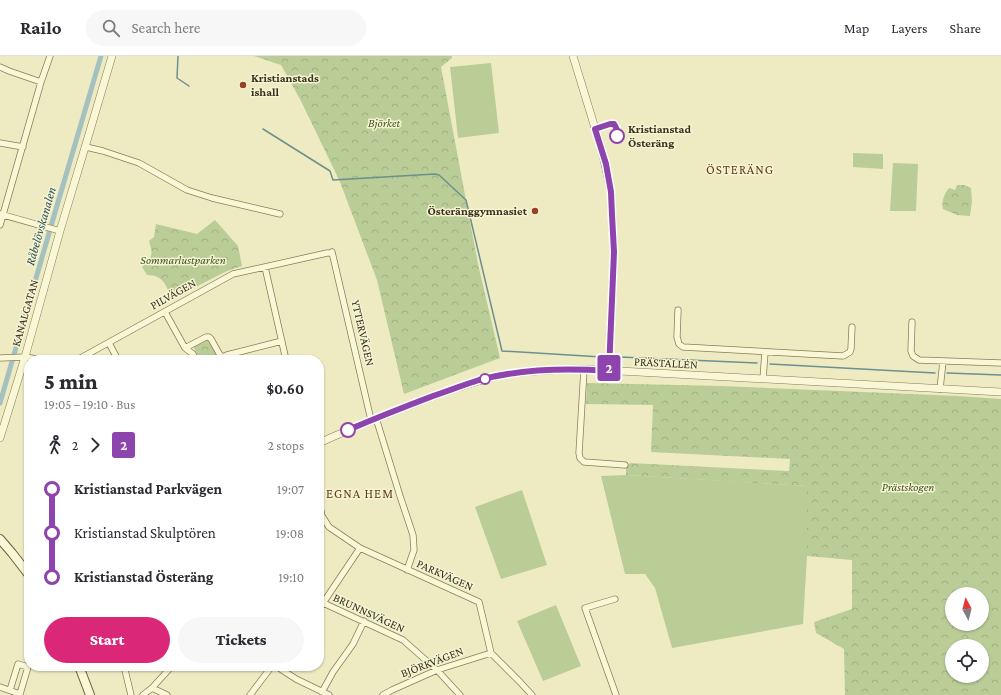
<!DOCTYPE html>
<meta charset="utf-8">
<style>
:root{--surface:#fff;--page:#f7f7f7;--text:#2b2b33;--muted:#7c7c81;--line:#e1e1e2;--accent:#db2777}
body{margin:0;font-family:"Crimson Pro",serif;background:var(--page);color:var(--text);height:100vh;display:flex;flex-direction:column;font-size:15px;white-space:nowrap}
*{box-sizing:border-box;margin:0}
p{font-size:13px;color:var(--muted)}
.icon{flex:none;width:22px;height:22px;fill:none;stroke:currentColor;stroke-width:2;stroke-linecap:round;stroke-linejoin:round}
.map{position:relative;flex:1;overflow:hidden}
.side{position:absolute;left:24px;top:299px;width:300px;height:316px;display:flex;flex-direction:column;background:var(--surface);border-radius:16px;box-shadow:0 1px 3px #0004}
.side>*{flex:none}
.badge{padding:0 8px;border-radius:3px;font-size:14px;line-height:26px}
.needle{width:26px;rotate:353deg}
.fabs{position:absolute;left:945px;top:531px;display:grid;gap:8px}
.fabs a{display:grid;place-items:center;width:44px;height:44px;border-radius:50%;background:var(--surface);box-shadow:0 1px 3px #0004;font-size:20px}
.map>.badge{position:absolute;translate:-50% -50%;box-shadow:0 0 0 2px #fff}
.legs{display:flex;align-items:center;gap:6px;height:44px;padding:0 20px;font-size:13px}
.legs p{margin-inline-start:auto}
.overview{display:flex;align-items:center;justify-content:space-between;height:68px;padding:0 20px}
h1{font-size:22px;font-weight:800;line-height:30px}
.button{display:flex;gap:8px;margin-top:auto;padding:8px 20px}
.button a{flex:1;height:46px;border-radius:24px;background:var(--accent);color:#fff;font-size:16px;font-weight:800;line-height:46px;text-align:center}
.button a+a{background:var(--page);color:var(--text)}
ul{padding:0 20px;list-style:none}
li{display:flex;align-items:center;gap:14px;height:44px;font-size:15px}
li i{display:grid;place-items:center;width:6px;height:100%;margin:0 5px;background:currentColor}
li i::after{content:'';width:10px;height:10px;margin:-5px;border:3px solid;border-radius:50%;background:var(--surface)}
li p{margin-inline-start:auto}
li:first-child i{background:linear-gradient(#0000 50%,currentColor 0)}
li:last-child i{background:linear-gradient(currentColor 50%,#0000 0)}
header{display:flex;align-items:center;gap:24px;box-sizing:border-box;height:56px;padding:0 20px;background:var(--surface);border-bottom:1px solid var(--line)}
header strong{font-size:19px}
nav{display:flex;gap:22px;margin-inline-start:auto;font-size:14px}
.search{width:280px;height:36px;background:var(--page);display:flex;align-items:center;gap:10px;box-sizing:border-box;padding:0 14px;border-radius:22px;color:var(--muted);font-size:15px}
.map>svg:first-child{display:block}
.green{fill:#bacd97}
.forest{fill:url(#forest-crowns);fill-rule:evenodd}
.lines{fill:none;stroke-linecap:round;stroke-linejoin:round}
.stream{stroke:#6c8f8f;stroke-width:1.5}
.canal{stroke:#a5c1bf;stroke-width:5}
.minor-casing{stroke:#897d59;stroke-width:7}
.tertiary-casing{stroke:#897d59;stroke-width:8}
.secondary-casing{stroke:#6a5e3d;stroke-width:10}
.minor{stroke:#f9f7d6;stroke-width:5.5}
.tertiary{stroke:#f9f7d6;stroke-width:7}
.secondary{stroke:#f9f7d6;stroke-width:8}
.line-1-casing{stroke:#fff;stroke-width:9}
.line-1{stroke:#8e44ad;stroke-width:6}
.poi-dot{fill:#984229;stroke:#f6f4d2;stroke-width:1.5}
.stop-1-dot{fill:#fff;stroke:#8e44ad;stroke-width:2}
.labels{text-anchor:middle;stroke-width:3;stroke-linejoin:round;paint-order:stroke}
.poi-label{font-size:12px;font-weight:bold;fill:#38311e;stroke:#f6f4d2;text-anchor:start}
.park-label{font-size:12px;font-style:italic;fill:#3e5524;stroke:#f6f4d2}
.stop-label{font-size:12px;font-weight:bold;fill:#38311e;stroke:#f6f4d2;text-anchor:start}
.street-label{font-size:12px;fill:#38311e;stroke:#f6f4d2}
.neighbourhood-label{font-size:13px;letter-spacing:1px;fill:#653d1d;stroke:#f6f4d2}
.water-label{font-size:13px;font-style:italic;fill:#2d5158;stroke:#f6f4d2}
</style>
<header>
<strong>Railo</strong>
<div class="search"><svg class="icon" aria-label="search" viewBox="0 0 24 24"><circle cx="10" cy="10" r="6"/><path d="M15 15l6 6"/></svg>Search here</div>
<nav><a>Map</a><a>Layers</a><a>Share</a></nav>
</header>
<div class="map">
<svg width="1001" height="639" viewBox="0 0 1001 639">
<defs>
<pattern id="forest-crowns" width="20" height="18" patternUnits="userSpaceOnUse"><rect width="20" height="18" fill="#bacd97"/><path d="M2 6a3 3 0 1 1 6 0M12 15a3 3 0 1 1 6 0" fill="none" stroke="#a1b082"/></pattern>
</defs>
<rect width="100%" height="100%" fill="#eeebc3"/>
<!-- green -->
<path class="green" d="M 491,7 L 499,77 L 458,82 L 450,11 Z
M 853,97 L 883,98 L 883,113 L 853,111 Z
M 893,107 L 918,108 L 916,155 L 890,155 Z
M 626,419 L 808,430 L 807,500 L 803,568 L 672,592 L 655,532 L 645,518 L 625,518 L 601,420 Z
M 522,434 L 547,509 L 501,523 L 475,451 Z
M 556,549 L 581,610 L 543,625 L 517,565 Z"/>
<!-- forest -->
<path class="forest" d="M 254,0 L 452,0 L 452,2 L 441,11 L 478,208 L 500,302 L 404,338 L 377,224 L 340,126 L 301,45 L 281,9 Z
M 957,129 L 964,129 L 971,132 L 972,146 L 970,160 L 957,159 L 943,153 C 941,146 944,139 948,133 L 950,132 L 955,134 Z
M 215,164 L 238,190 L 242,210 L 227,215 L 172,243 C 166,230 164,219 147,219 L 142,211 C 153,201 153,199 149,185 L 154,181 L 156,168 L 197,178 Z
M 206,283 L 209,283 L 218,300 L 222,304 L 200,304 L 194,292 L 194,290 Z
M 587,327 L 722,330 L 958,340 L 1001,343 L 1001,639 L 845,639 L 844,593 L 816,577 L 814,566 L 852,553 L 852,504 L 807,500 L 807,430 L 626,419 L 626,411 L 630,407 L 789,415 L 790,403 L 651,396 L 653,349 L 586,348 ZM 952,538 L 982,538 L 982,568 L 952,568 ZM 952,590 L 982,590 L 982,620 L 952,620 Z"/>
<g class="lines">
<!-- stream -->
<path class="stream" d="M 178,0 L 177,22 L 189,30
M 263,73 L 330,115 L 333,124 L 435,118 L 439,119 L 466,144 L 502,295 L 602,301
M 620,301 L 757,307
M 770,308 L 935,317
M 947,317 L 1001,319"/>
<!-- canal -->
<path class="canal" d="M 0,347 L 56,153 L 101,0"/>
<defs>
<path id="minor" d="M 0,11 L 9,15 L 41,26
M 0,87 L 23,91
M 86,91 L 103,95 L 139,107 L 187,134 L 212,142 L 280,158
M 0,158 L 60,175
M 0,169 L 41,26 L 50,0
M 265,211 L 286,304
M 678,254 L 677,281 L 679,288 L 683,291 L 843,300 L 850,296 L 851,293 L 852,271
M 165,256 L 185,292 L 193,298 L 196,304
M 912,266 L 911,295 L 913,300 L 919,304 L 1001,307
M 109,287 L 118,304
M 185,292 L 206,281 L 209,281 L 211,283 L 220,299 L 223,301 L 226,304
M 223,301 L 227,299 L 282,285
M 0,302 L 25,301 L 43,304
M 77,304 L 233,218 L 327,197 L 331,197 L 332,196 L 371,364
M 584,313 L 579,397 L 580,402 L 584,406 L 625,409
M 763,323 L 765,296
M 940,333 L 943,305
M 376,362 L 400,440 L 413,479 L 414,494 L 407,514
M 319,446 L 322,460 L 329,471 L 360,492 L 479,546 L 491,597 L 520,626 L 532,639
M 615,543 L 585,552 L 616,639
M 319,545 L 403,584 L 437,614 L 460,639
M 319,553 L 360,492
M 124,610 L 131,639
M 276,610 L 296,623 L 329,639
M 0,631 L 20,638 L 28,611 L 18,608 L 10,634
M 152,632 L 167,639
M 322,636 L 333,616 L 353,588 L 364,565
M 143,639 L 152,632 L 172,610
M 250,639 L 272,610
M 383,639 L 392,634 L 437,614 L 491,597"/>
<path id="tertiary" d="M 573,0 L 602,95 L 611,136 L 614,196 L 609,315
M 0,382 L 25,301 L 60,175 L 89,78 L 112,0
M 319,387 C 354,371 390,357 426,343 C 451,334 476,324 502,319 C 529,314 557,314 584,313 L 1001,336"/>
<path id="secondary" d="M 0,483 L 12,497 L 29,519
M 79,610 L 90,639"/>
</defs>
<!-- minor casing -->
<use href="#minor" class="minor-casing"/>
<!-- tertiary casing -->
<use href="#tertiary" class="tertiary-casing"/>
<!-- secondary casing -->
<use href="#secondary" class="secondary-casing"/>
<!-- minor -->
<use href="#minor" class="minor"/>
<!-- tertiary -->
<use href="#tertiary" class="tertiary"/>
<!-- secondary -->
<use href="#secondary" class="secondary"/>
</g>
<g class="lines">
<defs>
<path id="line-1" d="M 348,374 C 376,362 404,351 433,340 C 448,335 463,329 479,324 C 520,313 567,312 609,315 L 614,196 L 612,159 L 611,136 L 606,108 L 595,73 L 610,68 L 614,68 C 617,73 618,75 617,80"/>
</defs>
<!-- line-1 casing -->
<use href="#line-1" class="line-1-casing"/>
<!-- line-1 -->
<use href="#line-1" class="line-1"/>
</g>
<!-- markers -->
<g class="poi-dot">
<circle cx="243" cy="29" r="4"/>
<circle cx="535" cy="155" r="4"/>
</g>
<g class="stop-1-dot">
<circle cx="617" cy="80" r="7"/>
<circle cx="485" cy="323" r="5"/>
<circle cx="348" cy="374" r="7"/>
</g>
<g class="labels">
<!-- poi labels -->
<g class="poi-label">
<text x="251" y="26">Kristianstads<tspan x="251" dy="14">ishall</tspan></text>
<text x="527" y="159" text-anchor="end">Österänggymnasiet</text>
</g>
<!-- park labels -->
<g class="park-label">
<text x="384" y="71">Björket</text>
<text x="183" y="208">Sommarlustparken</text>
<text x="908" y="435">Prästskogen</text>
</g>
<!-- stop labels -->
<g class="stop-label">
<text x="628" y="77">Kristianstad<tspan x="628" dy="14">Österäng</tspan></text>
</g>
<!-- street labels -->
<g class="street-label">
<text transform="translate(173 238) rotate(-29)" y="4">PILVÄGEN</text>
<text transform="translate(25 257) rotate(-74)" y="4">KANALGATAN</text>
<text transform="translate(363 277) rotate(77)" y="4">YTTERVÄGEN</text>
<text transform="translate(666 307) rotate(3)" y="4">PRÄSTALLÉN</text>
<text transform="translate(445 519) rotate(24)" y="4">PARKVÄGEN</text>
<text transform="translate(369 557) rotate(25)" y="4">BRUNNSVÄGEN</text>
<text transform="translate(432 606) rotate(-21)" y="4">BJÖRKVÄGEN</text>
</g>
<!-- neighbourhood labels -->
<g class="neighbourhood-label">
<text x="740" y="118">ÖSTERÄNG</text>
<text x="360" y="442">EGNA HEM</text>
</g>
<!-- water labels -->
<g class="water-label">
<text transform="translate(40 170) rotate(-74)" y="5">Råbelövskanalen</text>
</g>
</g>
</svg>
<div class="fabs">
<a><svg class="needle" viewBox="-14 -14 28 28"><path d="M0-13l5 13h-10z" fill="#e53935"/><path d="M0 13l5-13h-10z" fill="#7c7c81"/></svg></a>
<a><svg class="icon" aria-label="locate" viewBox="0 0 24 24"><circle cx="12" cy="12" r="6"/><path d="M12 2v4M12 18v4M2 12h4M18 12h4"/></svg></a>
</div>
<b class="badge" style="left:609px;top:312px;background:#8e44ad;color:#fff">2</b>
<section class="side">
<div class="overview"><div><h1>5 min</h1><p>19:05 – 19:10 · Bus</p></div><b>$0.60</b></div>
<div class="legs"><svg class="icon" aria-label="walk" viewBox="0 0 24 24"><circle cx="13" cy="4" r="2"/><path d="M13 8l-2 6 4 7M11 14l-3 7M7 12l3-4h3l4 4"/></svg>2<svg class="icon" aria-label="forward" viewBox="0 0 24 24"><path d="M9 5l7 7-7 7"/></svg><b class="badge" style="background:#8e44ad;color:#fff">2</b><p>2 stops</p></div>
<ul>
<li><i style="color:#8e44ad"></i><b>Kristianstad Parkvägen</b><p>19:07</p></li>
<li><i style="color:#8e44ad"></i><span>Kristianstad Skulptören</span><p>19:08</p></li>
<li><i style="color:#8e44ad"></i><b>Kristianstad Österäng</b><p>19:10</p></li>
</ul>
<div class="button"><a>Start</a><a>Tickets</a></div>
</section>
</div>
